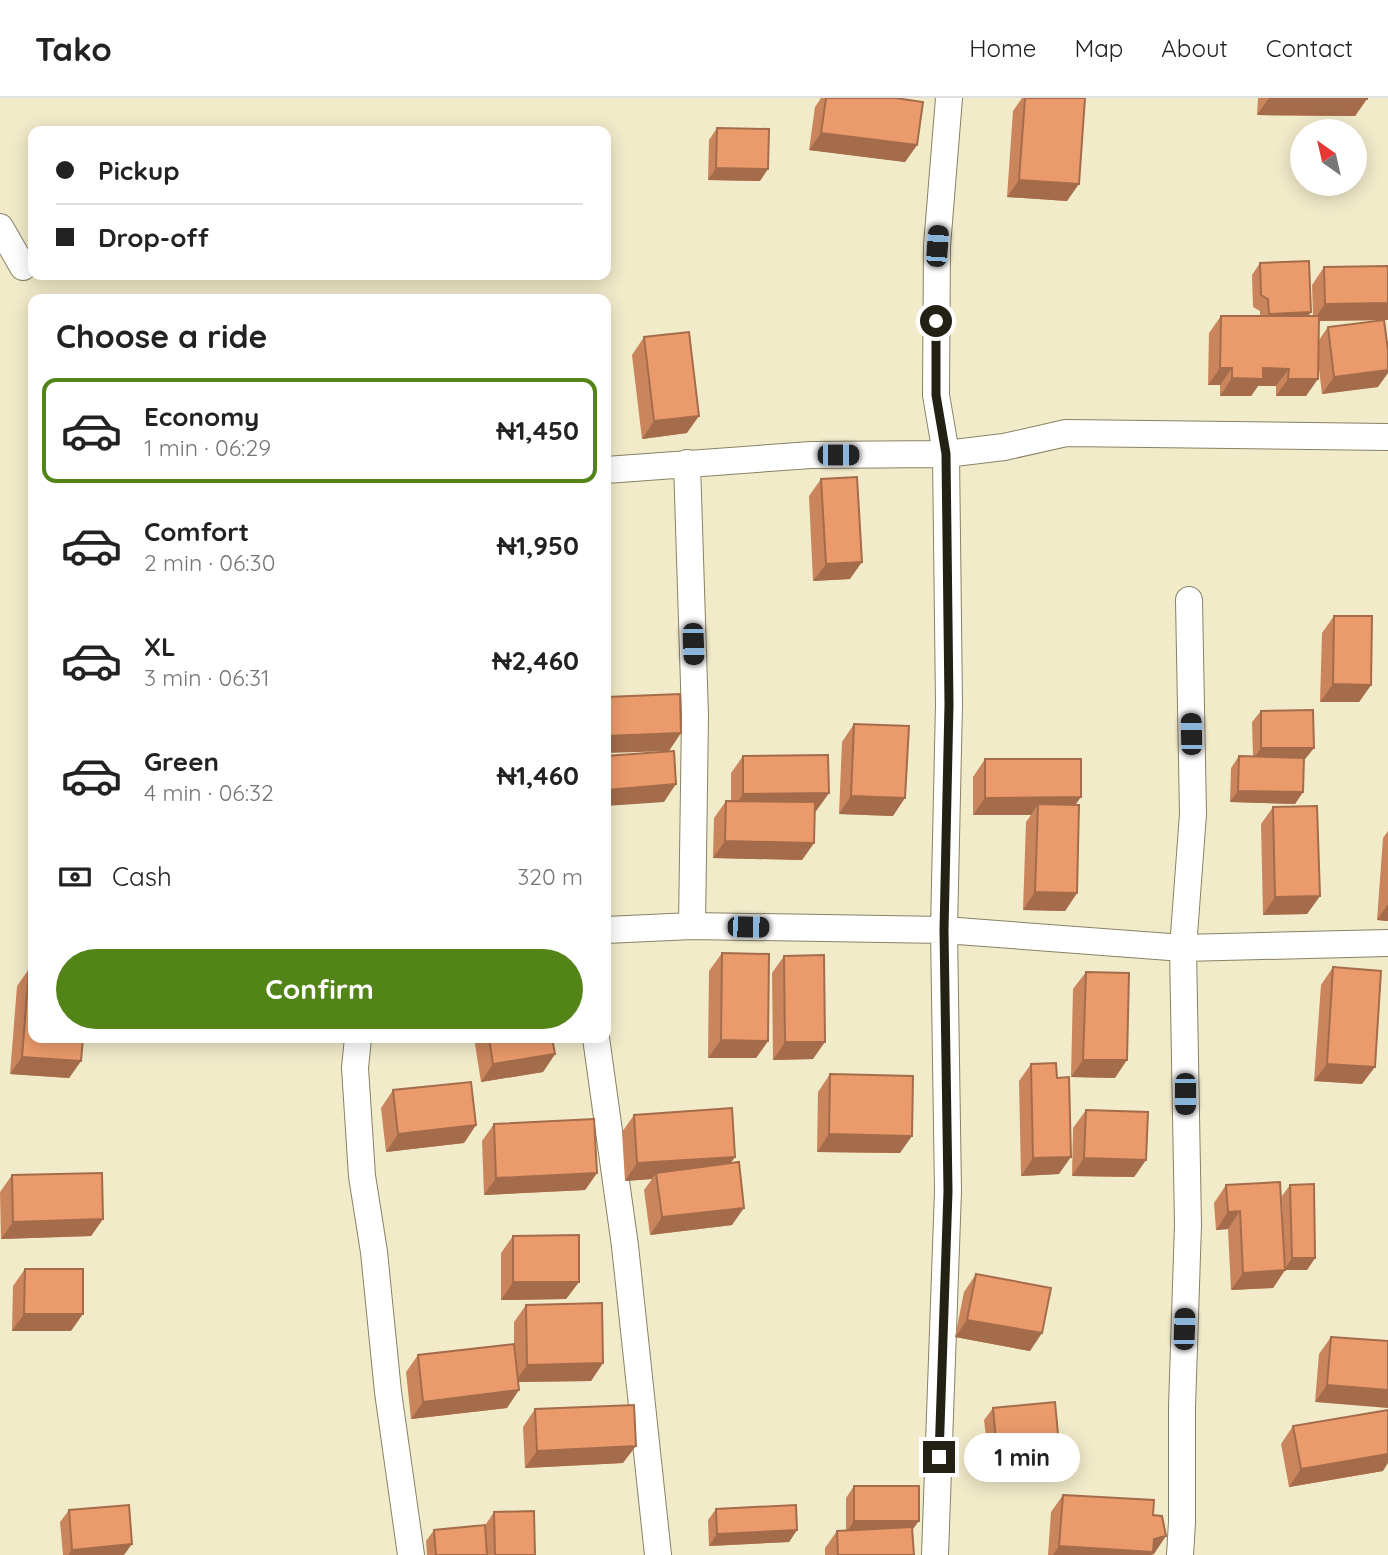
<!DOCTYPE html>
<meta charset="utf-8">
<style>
:root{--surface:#fff;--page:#f2f2f2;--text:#222;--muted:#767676;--line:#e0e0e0;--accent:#528418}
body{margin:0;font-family:Quicksand,sans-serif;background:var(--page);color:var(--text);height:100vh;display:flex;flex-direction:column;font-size:26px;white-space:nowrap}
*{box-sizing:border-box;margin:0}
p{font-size:23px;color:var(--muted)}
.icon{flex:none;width:38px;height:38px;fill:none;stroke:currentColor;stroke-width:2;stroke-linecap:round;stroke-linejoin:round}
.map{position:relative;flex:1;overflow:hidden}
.drawer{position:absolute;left:28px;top:196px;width:583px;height:749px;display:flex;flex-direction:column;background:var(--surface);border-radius:14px;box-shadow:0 4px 18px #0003}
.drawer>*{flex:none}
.hud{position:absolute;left:28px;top:28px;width:583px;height:154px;border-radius:14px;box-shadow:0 4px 18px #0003;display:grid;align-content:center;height:154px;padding:0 28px;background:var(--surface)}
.needle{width:46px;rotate:326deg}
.fabs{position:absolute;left:1290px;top:21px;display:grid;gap:14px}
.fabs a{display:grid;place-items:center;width:77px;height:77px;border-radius:50%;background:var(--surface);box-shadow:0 4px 18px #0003;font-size:35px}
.end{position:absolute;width:32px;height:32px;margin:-16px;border:9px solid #232114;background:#fff;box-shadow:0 0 0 4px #fff}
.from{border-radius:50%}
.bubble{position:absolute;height:49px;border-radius:24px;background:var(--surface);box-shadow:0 4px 18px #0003;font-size:23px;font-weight:800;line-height:49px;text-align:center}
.car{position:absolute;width:21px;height:42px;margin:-21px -10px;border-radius:9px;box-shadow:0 0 5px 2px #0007;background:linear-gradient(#222 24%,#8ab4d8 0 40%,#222 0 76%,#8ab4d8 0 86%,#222 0)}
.hud b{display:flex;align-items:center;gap:24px;height:66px;font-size:26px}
.hud b+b{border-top:2px solid var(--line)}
.hud i{width:18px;height:18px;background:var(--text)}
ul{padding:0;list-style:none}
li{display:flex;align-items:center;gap:21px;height:105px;margin:0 14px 10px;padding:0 14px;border:4px solid transparent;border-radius:14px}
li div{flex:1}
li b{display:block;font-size:26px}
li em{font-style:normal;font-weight:800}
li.on{border-color:var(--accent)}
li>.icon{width:63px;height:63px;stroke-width:1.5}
h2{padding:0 28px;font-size:32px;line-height:84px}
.pay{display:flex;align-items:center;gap:18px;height:77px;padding:0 28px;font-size:26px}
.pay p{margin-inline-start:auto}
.primary-button{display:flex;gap:14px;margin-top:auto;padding:14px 28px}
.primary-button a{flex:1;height:80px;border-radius:42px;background:var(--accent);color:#fff;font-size:28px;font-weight:800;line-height:80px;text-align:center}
header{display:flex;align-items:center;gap:42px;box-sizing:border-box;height:98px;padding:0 35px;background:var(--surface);border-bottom:2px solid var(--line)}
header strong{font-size:33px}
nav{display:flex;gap:38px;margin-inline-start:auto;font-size:24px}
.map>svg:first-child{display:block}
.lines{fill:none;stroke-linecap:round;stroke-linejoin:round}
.minor-casing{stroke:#888264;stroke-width:28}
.minor{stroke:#fff;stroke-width:26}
.wall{fill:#ca855c;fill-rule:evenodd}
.shaded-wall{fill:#a46c4b}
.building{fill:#eb9b6b;stroke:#a46c4b;stroke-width:2}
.route{stroke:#232114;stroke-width:9}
</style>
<header>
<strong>Tako</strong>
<nav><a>Home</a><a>Map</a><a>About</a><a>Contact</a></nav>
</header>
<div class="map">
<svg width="1388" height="1457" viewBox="0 0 1388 1457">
<rect width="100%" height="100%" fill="#f2ebca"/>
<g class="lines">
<defs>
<path id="minor" d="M0 129 23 169
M687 365 695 618 692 828
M606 372 811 357 946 356 1004 349 1066 335 1388 339
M606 832 692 828 944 832 1183 850 1388 845
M358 940 355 970 362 1078 374 1154 388 1294 411 1457
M596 940 625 1148 658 1457
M935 1457 948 1093 944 832 949 606 946 356 936 297 937 148 949 0
M1180 1457 1182 1424V1309L1188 1127 1183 850 1193 716 1189 502"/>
</defs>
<use href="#minor" class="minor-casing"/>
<use href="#minor" class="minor"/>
</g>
<path class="wall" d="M821 0H895L917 47 905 64 809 52 815 9Z
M1022 0H1085L1067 103 1007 99 1013 13Z
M1258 0H1367L1355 18 1257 17Z
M717 30 760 83 708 82 709 42Z
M1260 165 1311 214 1308 218H1313L1312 187 1324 169 1388 222H1384L1378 289 1322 296 1319 271 1306 298H1276V288H1258L1251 298H1220V287H1208L1209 235 1221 218H1260V213L1253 209 1252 177ZM1383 222 1328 229 1319 242V223Z
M644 239 687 335 642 341 632 257Z
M821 381 850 481 813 483 809 398Z
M1334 518 1371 587 1359 604H1320L1322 535Z
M1261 613 1314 650 1305 661H1304L1303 694 1295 706 1230 704 1231 670 1239 658H1253L1252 624Z
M854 626 893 718 839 716 842 644Z
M743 658 829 695 816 713H815L814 745 802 762 713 760 714 720 726 703H731V675Z
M985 661 1075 707 1077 795 1065 813 1023 812 1026 724 1031 717H973V679Z
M1273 709 1320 798 1307 816 1263 817 1261 726Z
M1388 733V823L1377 822 1383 740Z
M722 855 768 943 756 960H708L709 873Z
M784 858 813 961 773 962 772 875Z
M1333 869 1362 986 1314 983 1321 887Z
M29 871 81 963 69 980 10 976 17 888Z
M1086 874 1115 980 1071 979 1073 891Z
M474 940H552L555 956 543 974 481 984Z
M1031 966 1057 980 1059 1076 1021 1078 1019 983Z
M830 976 900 1055 817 1054 818 994Z
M393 992 476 1027 464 1045 386 1054 381 1010Z
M1086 1012 1146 1062 1134 1079 1072 1078 1073 1030Z
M634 1017 735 1059 730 1066 732 1127 650 1137 644 1092 652 1081 625 1083 622 1034Z
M494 1026 597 1075 585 1092 484 1097 482 1043Z
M12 1077 103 1121 91 1138 1 1141 0 1094Z
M1226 1087 1283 1138 1282 1098 1290 1087 1315 1160 1307 1172H1285L1273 1190 1231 1192 1228 1131 1216 1132 1214 1105Z
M513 1138 579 1184 566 1201 501 1202V1155Z
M25 1171 71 1233H12L13 1188Z
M976 1176 1030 1253 955 1239 964 1194Z
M526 1207 603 1265 591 1283 518 1284 507 1310 411 1321 406 1274 418 1257 514 1252V1224Z
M1331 1239 1388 1243 1315 1304 1319 1256Z
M993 1310 1050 1348 988 1354 984 1322Z
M535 1311 623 1365 525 1370 523 1329Z
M1293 1328 1383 1373 1289 1389 1281 1346Z
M854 1388 914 1457H825V1450L837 1433H846V1400Z
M1063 1397 1153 1417 1154 1456 1151 1457H1048L1051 1414Z
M716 1411 797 1432 789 1444 709 1448 708 1422Z
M69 1412 124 1457H63L60 1424Z
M494 1414 535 1457H427L426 1443 434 1432 486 1445V1426Z"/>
<path class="shaded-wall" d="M1269 0H1300L1367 1 1355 18 1257 17Z
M821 35 917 47 905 64 809 52Z
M716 70 768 71 760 83 708 82Z
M1019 82 1079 86 1067 103 1007 99Z
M135 177H145L131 182Z
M1388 205V222L1313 223 1325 206Z
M1311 214 1303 226 1260 227 1269 216Z
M1220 270H1232L1220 287H1208Z
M1263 270 1289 271 1276 288H1258L1251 298H1220L1232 280Z
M1388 272V275L1378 289 1322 296 1334 279Z
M1288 281H1318L1306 298H1276Z
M699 318 687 335 642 341 654 323Z
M862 464 850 481 813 483 826 466Z
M1333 586 1371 587 1359 604H1320Z
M681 635 669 653 606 655V638Z
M1261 650H1314L1305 661 1253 662Z
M676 686 664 704 606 708V692Z
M1238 693 1303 694 1295 706 1230 704Z
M829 695 816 713 731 714 743 696Z
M851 698 905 700 893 718 839 716Z
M1081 699 1068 717 1038 706 1031 717H973L985 700Z
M725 743 814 745 802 762 713 760Z
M1035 794 1077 795 1065 813 1023 812Z
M1320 798 1307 816 1263 817 1275 799Z
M1388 806V823L1377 822Z
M721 942 768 943 756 960H708Z
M785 944H825L813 961 773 962Z
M555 956 543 974 481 984 493 966Z
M22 959 81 963 69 980 10 976Z
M1083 962H1127L1115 980 1071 979Z
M1327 966 1375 969 1362 986 1314 983Z
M476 1027 464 1045 386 1054 398 1036Z
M829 1036 912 1038 900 1055 817 1054Z
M735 1059 722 1076 656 1075 652 1081 625 1083 637 1065Z
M1071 1059 1059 1076 1021 1078 1033 1060Z
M1084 1060 1146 1062 1134 1079 1072 1078Z
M597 1075 585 1092 484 1097 496 1080Z
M744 1110 732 1127 650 1137 662 1119Z
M1240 1113 1228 1131 1216 1132 1228 1114Z
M103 1121 91 1138 1 1141 13 1124Z
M1292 1160H1315L1307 1172H1284Z
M1285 1172 1273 1190 1231 1192 1243 1175Z
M513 1184H579L566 1201 501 1202Z
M24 1216H83L71 1233H12Z
M967 1222 1042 1235 1030 1253 955 1239Z
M603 1265 591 1283 515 1284 527 1267Z
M1327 1287 1388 1292V1310L1315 1304Z
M519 1292 507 1310 411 1321 423 1304Z
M1058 1336 1050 1348 988 1354 996 1342Z
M636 1348 623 1365 525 1370 537 1353Z
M1388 1356V1365L1383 1373 1289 1389 1301 1371Z
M854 1423H919L910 1435H846Z
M797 1432 789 1444 709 1448 717 1436Z
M1166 1438 1154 1456 1151 1457H1053L1059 1448 1154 1441Z
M132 1446 124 1457H68L72 1452Z"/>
<path class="building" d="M826 0H895L923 4 917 47 821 35Z
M1025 0H1085L1079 86 1019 82Z
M1300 0H1367V1Z
M717 30 769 31 768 71 716 70Z
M1309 163 1311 214 1269 216 1268 201 1261 197 1260 165Z
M1388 168V205L1325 206 1324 169Z
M1221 218H1319L1318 281H1288L1289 271 1263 270V281L1232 280V270H1220Z
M1384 222 1388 252V272L1334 279 1328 229Z
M689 234 699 318 654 323 644 239Z
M857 379 862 464 826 466 821 381Z
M1334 518H1372L1371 587 1333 586Z
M680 596 681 635 606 638V599Z
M1313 612 1314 650H1261V613Z
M854 626 909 628 905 700 851 698Z
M674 653 676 686 606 692V658Z
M828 657 829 695 743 696V658Z
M1239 658 1304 660 1303 694 1238 693Z
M985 661H1081V699L985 700Z
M726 703 815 704 814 745 725 743Z
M1038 706 1079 707 1077 795 1035 794Z
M1317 708 1320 798 1275 799 1273 709Z
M722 855 769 856 768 943 721 942Z
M824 857 825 944H785L784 858Z
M1333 869 1381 873 1375 969 1327 966Z
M29 871H33V940H83L81 963 22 959Z
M1086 874 1129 875 1127 962H1083Z
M489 940H552L555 956 493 966Z
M1056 965 1057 980 1069 979 1071 1059 1033 1060 1031 966Z
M830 976 913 978 912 1038 829 1036Z
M471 984 476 1027 398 1036 393 992Z
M732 1010 735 1059 637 1065 634 1017Z
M1086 1012 1148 1014 1146 1062 1084 1060Z
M594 1021 597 1075 496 1080 494 1026Z
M739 1064 744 1110 662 1119 656 1075Z
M102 1075 103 1121 13 1124 12 1077Z
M1280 1084 1285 1172 1243 1175 1240 1113 1228 1114 1226 1087Z
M1314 1086 1315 1160H1292L1290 1087Z
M579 1137V1184H513V1138Z
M25 1171H83V1216H24Z
M976 1176 1051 1190 1042 1235 967 1222Z
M602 1205 603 1265 527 1267 526 1207Z
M1331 1239 1388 1243V1292L1327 1287Z
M514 1246 519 1292 423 1304 418 1257Z
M1055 1304 1058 1336 996 1342 993 1310Z
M634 1307 636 1348 537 1353 535 1311Z
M1388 1312V1356L1301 1371 1293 1328Z
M854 1388H919V1423H854Z
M1063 1397 1154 1402 1153 1417 1162 1418 1166 1438 1154 1441 1153 1454 1059 1448Z
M129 1407 132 1446 72 1452 69 1412Z
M796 1407 797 1432 717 1436 716 1411Z
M534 1413 535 1457H495L494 1414Z
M485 1427 487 1457H436L434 1432Z
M912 1429 914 1457H838L837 1433Z"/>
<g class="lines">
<path class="route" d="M936 223V297L946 356 949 606 944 832 948 1093 939 1359"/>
</g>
</svg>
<div class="fabs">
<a><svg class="needle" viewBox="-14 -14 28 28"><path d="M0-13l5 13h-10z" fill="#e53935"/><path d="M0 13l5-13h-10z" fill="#767676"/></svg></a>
</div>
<i class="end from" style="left:936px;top:223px"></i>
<i class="end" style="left:939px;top:1359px"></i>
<div class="bubble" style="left:964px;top:1335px;width:116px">1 min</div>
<i class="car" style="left:937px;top:148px;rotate:4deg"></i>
<i class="car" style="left:838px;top:357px;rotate:90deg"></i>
<i class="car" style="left:693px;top:546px;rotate:178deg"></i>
<i class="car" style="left:1191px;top:636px;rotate:359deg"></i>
<i class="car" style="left:748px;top:829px;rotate:91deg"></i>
<i class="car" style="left:1185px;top:996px;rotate:180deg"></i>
<i class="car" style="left:1184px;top:1231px;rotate:2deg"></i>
<div class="hud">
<b><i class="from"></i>Pickup</b>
<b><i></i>Drop-off</b>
</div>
<section class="drawer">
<h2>Choose a ride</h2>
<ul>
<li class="on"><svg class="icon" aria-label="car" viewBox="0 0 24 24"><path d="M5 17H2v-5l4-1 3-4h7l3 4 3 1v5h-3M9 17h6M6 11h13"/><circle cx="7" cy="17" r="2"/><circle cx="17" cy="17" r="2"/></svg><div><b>Economy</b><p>1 min · 06:29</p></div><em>₦1,450</em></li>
<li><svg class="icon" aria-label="car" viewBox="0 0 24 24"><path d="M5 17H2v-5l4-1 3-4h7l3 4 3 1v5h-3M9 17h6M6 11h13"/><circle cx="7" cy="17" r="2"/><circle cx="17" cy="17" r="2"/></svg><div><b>Comfort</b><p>2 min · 06:30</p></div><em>₦1,950</em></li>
<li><svg class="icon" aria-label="car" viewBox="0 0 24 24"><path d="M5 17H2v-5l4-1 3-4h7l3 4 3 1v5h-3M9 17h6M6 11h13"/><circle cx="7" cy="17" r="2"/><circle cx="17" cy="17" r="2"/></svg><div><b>XL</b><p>3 min · 06:31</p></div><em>₦2,460</em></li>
<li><svg class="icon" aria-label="car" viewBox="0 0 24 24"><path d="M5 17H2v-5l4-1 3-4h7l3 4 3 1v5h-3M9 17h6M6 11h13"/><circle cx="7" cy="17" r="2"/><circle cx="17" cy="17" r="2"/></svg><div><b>Green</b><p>4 min · 06:32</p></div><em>₦1,460</em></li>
</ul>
<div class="pay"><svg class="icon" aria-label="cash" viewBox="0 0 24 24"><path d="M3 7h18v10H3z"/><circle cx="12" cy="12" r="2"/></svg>Cash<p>320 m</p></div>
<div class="primary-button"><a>Confirm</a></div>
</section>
</div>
